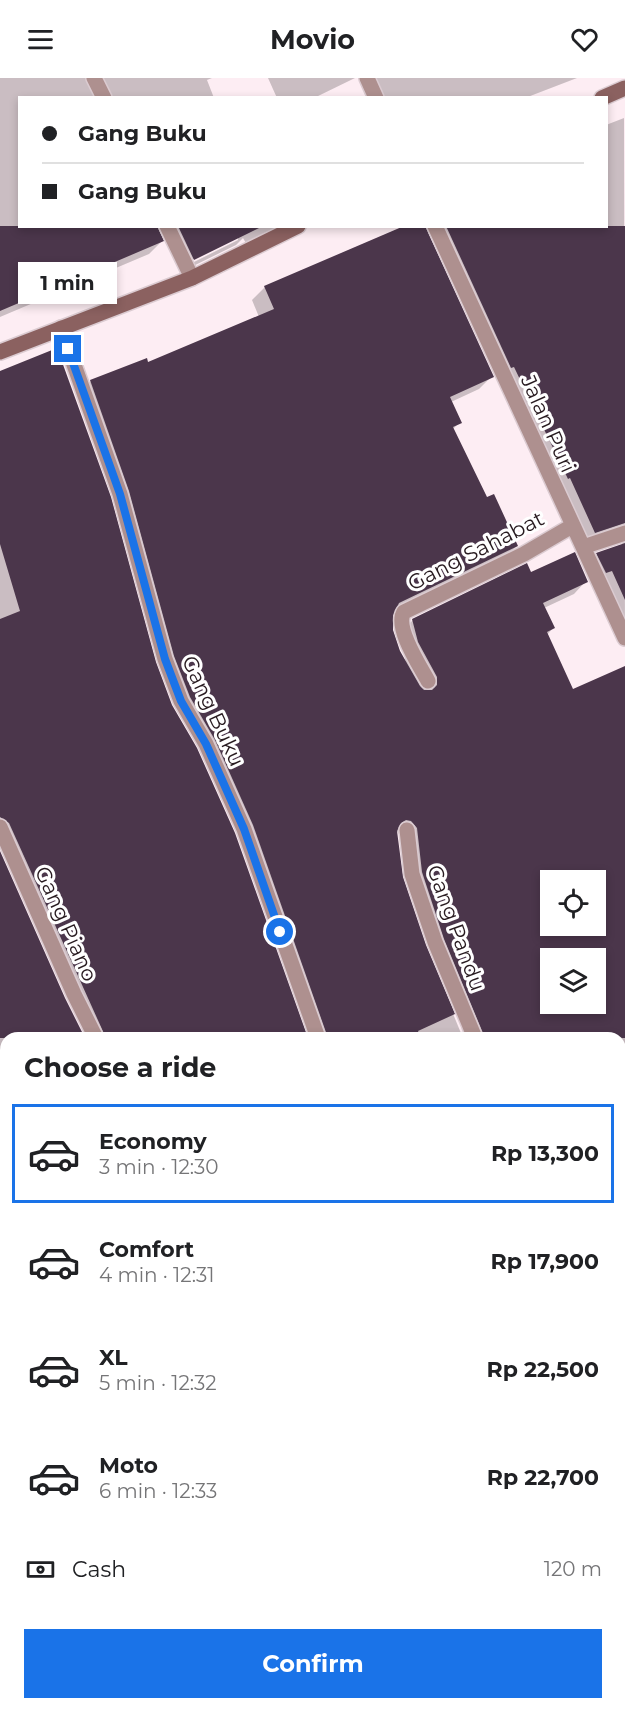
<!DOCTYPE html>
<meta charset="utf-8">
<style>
:root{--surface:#fff;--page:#f2f2f2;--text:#202124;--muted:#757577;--line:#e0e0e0;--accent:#1a73e8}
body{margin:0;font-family:Montserrat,sans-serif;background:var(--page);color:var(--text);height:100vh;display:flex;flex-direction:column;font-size:22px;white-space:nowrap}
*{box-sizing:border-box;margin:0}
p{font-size:20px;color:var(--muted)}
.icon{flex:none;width:33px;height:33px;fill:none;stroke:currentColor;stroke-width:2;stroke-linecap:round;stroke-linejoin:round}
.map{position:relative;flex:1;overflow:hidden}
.panel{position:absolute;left:0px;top:954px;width:626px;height:678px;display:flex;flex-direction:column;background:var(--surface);border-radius:18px 18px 0 0;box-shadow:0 3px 9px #0003}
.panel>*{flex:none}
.guide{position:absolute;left:18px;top:18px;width:590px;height:132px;border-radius:0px;box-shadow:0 3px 9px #0003;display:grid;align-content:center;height:132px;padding:0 24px;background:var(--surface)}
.buttons{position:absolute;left:540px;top:792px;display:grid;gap:12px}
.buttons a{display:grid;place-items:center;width:66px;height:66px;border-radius:0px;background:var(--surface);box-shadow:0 3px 9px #0003;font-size:30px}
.end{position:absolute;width:27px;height:27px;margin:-14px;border:8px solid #1a73e8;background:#fff;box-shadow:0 0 0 3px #fff}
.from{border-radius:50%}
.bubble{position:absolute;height:42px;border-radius:0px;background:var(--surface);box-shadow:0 3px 9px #0003;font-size:20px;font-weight:700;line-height:42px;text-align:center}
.guide b{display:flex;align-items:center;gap:21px;height:57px;font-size:22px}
.guide b+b{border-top:2px solid var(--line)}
.guide i{width:15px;height:15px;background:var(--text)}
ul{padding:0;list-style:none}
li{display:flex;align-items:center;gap:18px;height:99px;margin:0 12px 9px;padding:0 12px;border:3px solid transparent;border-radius:0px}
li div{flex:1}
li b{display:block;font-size:22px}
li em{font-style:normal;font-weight:700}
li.on{border-color:var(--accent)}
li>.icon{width:54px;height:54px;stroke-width:1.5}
h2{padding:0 24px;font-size:27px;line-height:72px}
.pay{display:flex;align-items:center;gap:15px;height:66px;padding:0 24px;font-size:22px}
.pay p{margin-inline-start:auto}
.primary-button{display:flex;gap:12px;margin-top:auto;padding:12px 24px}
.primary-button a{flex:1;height:69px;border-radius:0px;background:var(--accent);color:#fff;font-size:24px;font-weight:700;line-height:69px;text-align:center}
header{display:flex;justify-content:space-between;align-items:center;height:78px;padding:0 24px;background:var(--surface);font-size:27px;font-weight:700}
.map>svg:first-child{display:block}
.shadow{fill:#0003;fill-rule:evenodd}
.building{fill:#4b364b;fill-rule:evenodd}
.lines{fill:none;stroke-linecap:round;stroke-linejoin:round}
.street-casing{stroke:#dbcbd1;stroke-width:18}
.secondary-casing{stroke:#dbcbd1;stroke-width:18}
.street{stroke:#ae908f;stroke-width:15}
.secondary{stroke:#8b6160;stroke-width:15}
.route{stroke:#1a73e8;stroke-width:8}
.labels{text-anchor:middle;stroke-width:6;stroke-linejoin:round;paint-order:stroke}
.street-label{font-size:21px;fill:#271a1f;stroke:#fff}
</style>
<header><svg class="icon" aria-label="menu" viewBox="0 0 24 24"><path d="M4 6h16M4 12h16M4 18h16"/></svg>Movio<svg class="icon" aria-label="heart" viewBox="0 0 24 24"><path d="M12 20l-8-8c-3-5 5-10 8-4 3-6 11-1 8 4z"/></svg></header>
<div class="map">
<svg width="625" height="1632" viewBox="0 0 625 1632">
<rect width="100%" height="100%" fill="#fdedf3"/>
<path class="shadow" d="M0 0H212L207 2 214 20H20V148H295L247 167 243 160 236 167 181 194 163 156 156 149 162 163 149 176 0 239ZM238 159V162L188 187 187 184Z
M268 0H355L314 20H277Z
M364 0H577L525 20H372Z
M624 40 625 569 599 505 585 489 597 476 622 468V464L614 458 582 467 431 157 425 152 492 298 479 311 451 324 460 344 452 352 487 421 517 468 504 480 393 535 391 541 394 562 406 585 400 555 413 542 530 496 586 503 574 516 544 530 553 550 547 557 573 613 625 589V1088L620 1090V960H468L404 763 396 752 401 799 425 868 463 960H311L241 761 203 675 177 632 162 591 117 427 78 316 91 303 147 286 259 239 252 222 265 209 408 148H606V47ZM550 802H596V848H550ZM550 880H596V926H550Z
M0 295 154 584 306 960H6V1626H620V1482L622 1481 620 1476V1140L625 1137V1632H0V1378L3 1377 0 1371V1105L5 1106 0 1099V777L64 921 82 956 85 955 0 766Z"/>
<path class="building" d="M0 148H157L164 163 0 233Z
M178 148H263L194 182Z
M404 148H425L494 299 450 319 462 345 453 349 487 419 494 416 518 468 399 525 393 538V552L400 573 420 608 424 612H432L437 607V599L418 564 412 541 527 485 531 494 575 474 588 504 543 525 555 550 547 554 573 611 625 588V960H485L444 861 422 794 417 750 411 743 406 742 401 745 397 753 403 799 426 867 455 936 418 953 421 960H328L253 747 215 662 190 619 174 578 129 413 90 302 147 280 148 284 274 231 264 208ZM550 802H596V848H550ZM550 880H596V926H550Z
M446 148H625V445L595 455 570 400 568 401 514 289 511 290Z
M57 270 111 419 156 584 172 627 197 670 235 755 308 960H106L9 745 0 739V541L20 533 0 466V293Z
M625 465V522L612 493 606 495 596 475Z
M0 773 65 920 85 960H0Z"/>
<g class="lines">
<defs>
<path id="street" d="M94 0 104 20
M367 0 376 20
M167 148 192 200
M435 148 625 560
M61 250 120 416 165 581 181 623 206 666 244 751 318 960
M583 469 625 455
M428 603C420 588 394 549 404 534L524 476 572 448
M0 749 74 916 96 960
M407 752 412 796 435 864 475 960
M0 1095 6 1093
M620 1120 625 1118
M0 1367 6 1364
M620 1390 625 1409
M620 1471 625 1469
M291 1626 293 1632
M396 1626 399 1632"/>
<path id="secondary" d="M602 20 625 10
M0 274 192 200 298 148"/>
</defs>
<use href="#street" class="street-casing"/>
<use href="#secondary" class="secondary-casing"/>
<use href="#street" class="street"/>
<use href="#secondary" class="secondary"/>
</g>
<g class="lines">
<path class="route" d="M68 271 120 416 165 581 181 623 206 666 244 751 280 854"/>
</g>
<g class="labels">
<g class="street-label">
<text transform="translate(548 346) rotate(66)" y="7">Jalan Puri</text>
<text transform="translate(476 473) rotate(-27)" y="7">Gang Sahabat</text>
<text transform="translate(213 633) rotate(65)" y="7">Gang Buku</text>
<text transform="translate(66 846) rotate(66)" y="7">Gang Piano</text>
<text transform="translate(456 850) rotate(70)" y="7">Gang Pandu</text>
</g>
</g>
</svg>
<div class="buttons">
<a><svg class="icon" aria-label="locate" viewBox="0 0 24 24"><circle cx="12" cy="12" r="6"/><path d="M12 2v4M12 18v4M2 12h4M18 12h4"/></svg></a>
<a><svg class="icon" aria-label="layers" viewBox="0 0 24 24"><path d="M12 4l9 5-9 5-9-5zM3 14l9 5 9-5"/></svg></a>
</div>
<i class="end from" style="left:280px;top:854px"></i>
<i class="end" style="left:68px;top:271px"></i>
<div class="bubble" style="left:18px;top:184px;width:99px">1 min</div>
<div class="guide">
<b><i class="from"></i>Gang Buku</b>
<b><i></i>Gang Buku</b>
</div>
<section class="panel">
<h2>Choose a ride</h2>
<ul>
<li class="on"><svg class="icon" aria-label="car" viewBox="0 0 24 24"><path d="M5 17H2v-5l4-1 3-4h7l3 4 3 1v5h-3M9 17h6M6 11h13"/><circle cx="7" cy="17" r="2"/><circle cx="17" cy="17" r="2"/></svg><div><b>Economy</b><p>3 min · 12:30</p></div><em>Rp 13,300</em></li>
<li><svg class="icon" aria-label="car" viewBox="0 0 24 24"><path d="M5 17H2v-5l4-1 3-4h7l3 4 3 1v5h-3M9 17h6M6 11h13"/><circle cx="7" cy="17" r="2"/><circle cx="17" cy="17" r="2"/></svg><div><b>Comfort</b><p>4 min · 12:31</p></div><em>Rp 17,900</em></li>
<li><svg class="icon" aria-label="car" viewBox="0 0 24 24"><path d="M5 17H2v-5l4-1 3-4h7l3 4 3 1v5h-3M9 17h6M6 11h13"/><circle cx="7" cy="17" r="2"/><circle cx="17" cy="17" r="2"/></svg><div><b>XL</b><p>5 min · 12:32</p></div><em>Rp 22,500</em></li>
<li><svg class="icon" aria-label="car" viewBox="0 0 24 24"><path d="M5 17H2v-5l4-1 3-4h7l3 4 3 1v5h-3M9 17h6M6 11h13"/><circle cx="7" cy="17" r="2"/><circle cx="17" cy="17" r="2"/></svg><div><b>Moto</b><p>6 min · 12:33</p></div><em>Rp 22,700</em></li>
</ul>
<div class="pay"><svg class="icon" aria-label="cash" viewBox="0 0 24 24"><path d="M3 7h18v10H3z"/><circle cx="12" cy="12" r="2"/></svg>Cash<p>120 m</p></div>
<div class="primary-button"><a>Confirm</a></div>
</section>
</div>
